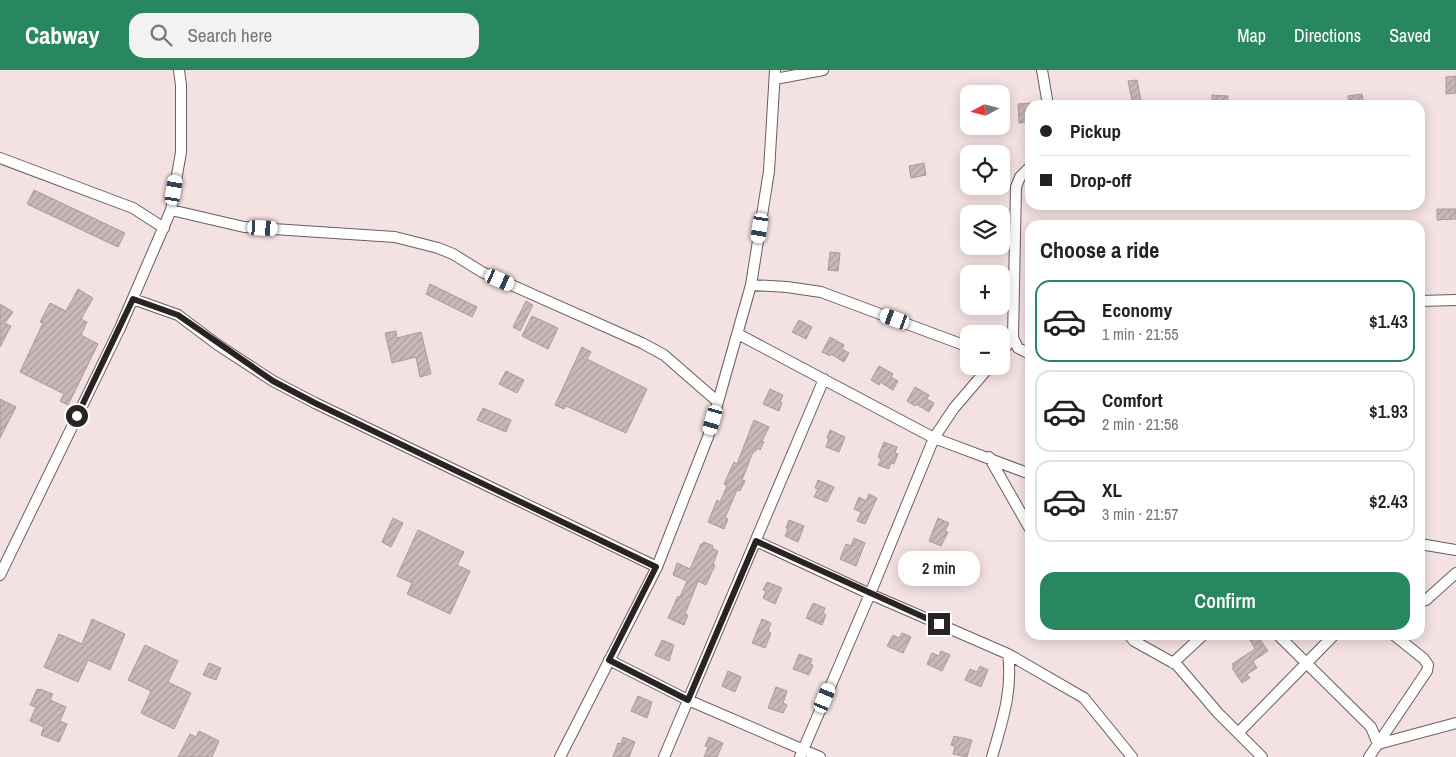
<!DOCTYPE html>
<meta charset="utf-8">
<style>
:root{--surface:#fff;--page:#f2f2f2;--text:#222;--muted:#767676;--line:#e0e0e0;--accent:#28875e}
body{margin:0;font-family:"Archivo Narrow",sans-serif;background:var(--page);color:var(--text);height:100vh;display:flex;flex-direction:column;font-size:19px;white-space:nowrap}
*{box-sizing:border-box;margin:0}
p{font-size:16px;color:var(--muted)}
.icon{flex:none;width:28px;height:28px;fill:none;stroke:currentColor;stroke-width:2;stroke-linecap:round;stroke-linejoin:round}
.map{position:relative;flex:1;overflow:hidden}
.side{position:absolute;left:1025px;top:150px;width:400px;height:420px;display:flex;flex-direction:column;background:var(--surface);border-radius:15px;box-shadow:0 2px 12px #0003}
.side>*{flex:none}
.banner{position:absolute;left:1025px;top:30px;width:400px;height:110px;border-radius:15px;box-shadow:0 2px 12px #0003;display:grid;align-content:center;height:110px;padding:0 15px;background:var(--surface)}
.needle{width:32px;rotate:263deg}
.controls{position:absolute;left:960px;top:15px;display:grid;gap:10px}
.controls a{display:grid;place-items:center;width:50px;height:50px;border-radius:10px;background:var(--surface);box-shadow:0 2px 12px #0003;font-size:25px}
.end{position:absolute;width:22px;height:22px;margin:-11px;border:6px solid #2a2324;background:#fff;box-shadow:0 0 0 2px #fff}
.from{border-radius:50%}
.bubble{position:absolute;height:35px;border-radius:15px;background:var(--surface);box-shadow:0 2px 12px #0003;font-size:16px;font-weight:600;line-height:35px;text-align:center}
.car{position:absolute;width:15px;height:30px;margin:-15px -8px;border-radius:6px;box-shadow:0 0 4px 1px #0007;background:linear-gradient(#fff 24%,#345 0 40%,#fff 0 76%,#345 0 86%,#fff 0)}
.banner b{display:flex;align-items:center;gap:18px;height:48px;font-size:19px}
.banner b+b{border-top:1px solid var(--line)}
.banner i{width:12px;height:12px;background:var(--text)}
ul{padding:0;list-style:none}
li{display:flex;align-items:center;gap:15px;height:82px;margin:0 10px 8px;padding:0 5px;border:2px solid var(--line);border-radius:15px}
li div{flex:1}
li b{display:block;font-size:19px}
li em{font-style:normal;font-weight:600}
li.active{border-color:var(--accent)}
li>.icon{width:45px;height:45px;stroke-width:1.5}
h2{padding:0 15px;font-size:22px;line-height:60px}
.primary-button{display:flex;gap:10px;margin-top:auto;padding:10px 15px}
.primary-button a{flex:1;height:58px;border-radius:15px;background:var(--accent);color:#fff;font-size:20px;font-weight:600;line-height:58px;text-align:center}
header{display:flex;align-items:center;gap:30px;box-sizing:border-box;height:70px;padding:0 25px;background:var(--accent);color:#fff}
header strong{font-size:24px}
nav{display:flex;gap:28px;margin-inline-start:auto;font-size:18px}
.search{width:350px;height:45px;background:var(--page);display:flex;align-items:center;gap:12px;box-sizing:border-box;padding:0 18px;border-radius:15px;color:var(--muted);font-size:19px}
.map>svg:first-child{display:block}
.building{fill:url(#building-hatch);stroke:#ac9a9c}
.lines{fill:none;stroke-linecap:round;stroke-linejoin:round}
.minor-casing{stroke:#6c5d5e;stroke-width:12}
.minor{stroke:#fff;stroke-width:10}
.route{stroke:#2a2324;stroke-width:6}
</style>
<header>
<strong>Cabway</strong>
<div class="search"><svg class="icon" aria-label="search" viewBox="0 0 24 24"><circle cx="10" cy="10" r="6"/><path d="M15 15l6 6"/></svg>Search here</div>
<nav><a>Map</a><a>Directions</a><a>Saved</a></nav>
</header>
<div class="map">
<svg width="1456" height="687" viewBox="0 0 1456 687">
<defs>
<pattern id="building-hatch" width="6" height="6" patternUnits="userSpaceOnUse" patternTransform="scale(1.25)"><rect width="6" height="6" fill="#c9b7b9"/><path d="M-1 1l2-2M0 6l6-6M5 7l2-2" fill="none" stroke="#ad9d9f"/></pattern>
</defs>
<rect width="100%" height="100%" fill="#f4e1e2"/>
<path class="building" d="M1456 6V23L1446 24V7Z
M1137 10 1142 35H1133L1128 11Z
M1362 24 1364 35H1350L1348 26Z
M1212 25 1228 26 1227 35H1212Z
M1030 33V52L1019 53 1018 34Z
M924 93 926 105 911 108 909 96Z
M34 120 125 163 118 177 27 134Z
M1437 139H1456V149L1437 150Z
M830 182 840 183 838 201 828 200Z
M430 214 477 237 472 247 426 224Z
M78 219 93 228 81 249 87 252 81 265 98 274 68 335 60 331 64 324 20 302 43 253 40 252 50 233 66 241Z
M526 231 533 235 520 261 513 257Z
M0 234 13 242 5 253 11 256 0 277Z
M532 246 558 258 548 279 522 266Z
M799 250 812 257 806 269 792 262Z
M396 261 397 268 421 262 431 304 420 307 416 287 392 293 385 263Z
M830 267 844 275 842 279 849 283 844 292 831 284 830 286 822 282Z
M582 277 591 282 587 289 647 319 626 363 566 336 564 339 555 335Z
M879 296 893 304 891 307 898 311 893 320 880 312 879 315 871 310Z
M506 301 524 310 517 323 499 314Z
M915 317 929 325 927 329 934 333 929 342 916 334 915 336 907 331Z
M770 319 783 325 780 332 782 333 779 341 763 334Z
M0 329 16 337 0 368Z
M483 338 511 350 506 362 477 350Z
M754 350 769 357 762 371 764 372 760 380 757 378 755 382H753L742 410 745 411 740 421 737 420 725 448 728 449 724 459 708 452 717 430 720 432 727 416 724 414 734 392 737 394Z
M830 360 845 367 839 382 826 377 829 369 827 368Z
M884 372 897 377 895 383 898 384 894 394 891 393 889 399 878 395 881 389 878 387Z
M818 410 834 417 827 432 814 427 818 419 815 418Z
M869 424 877 428 865 454 857 451 861 442 854 439 859 427 866 431Z
M393 448 403 453 391 477 382 472Z
M938 448 949 453 945 461 948 462 941 476 929 471Z
M789 450 804 456 798 472 785 466 788 459 786 458Z
M418 460 464 482 457 495 470 501 450 544 407 524 412 513 397 506Z
M854 468 865 473 856 496 840 489 846 474 851 476Z
M704 472 713 476 712 478 718 481 713 494 715 495 706 515 698 511 685 544 688 545 684 555 668 548 678 526 680 527 687 511 673 505 677 493 690 499 701 474H702Z
M916 489 932 496 925 512 913 506 915 501 912 499Z
M961 495 970 498 964 515 955 512Z
M767 512 782 518 775 534 763 528 766 521 763 520Z
M813 533 825 538 823 543 826 545 822 555 806 548Z
M92 549 125 564 110 600 88 590 78 612 44 597 59 564 82 574Z
M762 549 771 553 768 561 771 563 765 578 752 573Z
M902 563 911 567 903 583 887 576 893 565 899 568Z
M1257 565 1268 581 1253 591 1257 598 1247 604 1250 608 1242 613 1232 598 1234 597 1232 594 1255 579 1250 570Z
M662 570 674 575 669 591 655 585Z
M145 575 178 591 168 612 191 623 174 659 141 643 151 621 128 610Z
M941 581 950 585 942 601 927 594 932 583 939 586Z
M799 584 812 589 810 594 813 595 809 605 793 599Z
M209 593 221 598 216 610 203 605Z
M980 596 988 600 981 617 965 610 970 599 977 602Z
M728 601 741 607 735 622 722 616Z
M776 617 787 621 783 633 787 635 783 643 768 638Z
M37 619 40 620V619L53 624 50 630 66 637 60 651 67 654 59 672 41 665 44 657 30 651 36 637 30 635Z
M638 626 652 632 647 648 631 641Z
M199 661 219 671 212 687H178L190 664 196 667Z
M954 666 972 670 967 687 953 684 955 676 951 675Z
M623 667 635 672 629 687H613L618 673 621 674Z
M709 667 723 673 717 687H704L708 677 705 676Z"/>
<g class="lines">
<defs>
<path id="minor" d="M1042 0 1048 35
M775 9 823 0
M0 88 133 138 164 158
M171 140 244 157 395 167 438 178 453 184 482 202 642 273 664 285 718 332
M751 215 787 217 821 222 969 277
M133 229 178 245 218 275 273 311 315 333 657 497
M1420 231 1456 230
M738 264 934 368 870 524 800 687
M1013 268 1018 278 1030 284
M1001 283 1013 268 1016 117 1020 107 1030 97
M990 296 954 338 934 368 1030 404
M989 387 1030 459
M756 471 870 524 1008 584 1084 628 1132 687
M1420 474 1456 480
M0 505 120 258 171 140 181 82V15L179 0
M1420 531 1426 530 1456 503
M1129 565 1134 571 1177 595 1218 643 1262 687
M1278 565 1371 657 1378 674 1456 653
M609 590 688 630 820 687
M1173 593 1203 565
M1238 663 1334 565
M560 687 657 497 708 367 751 215 769 101 775 0
M664 687 824 309
M992 687C1002 652 1013 621 1008 584
M1369 687 1427 601 1428 595 1424 589 1394 565"/>
</defs>
<use href="#minor" class="minor-casing"/>
<use href="#minor" class="minor"/>
</g>
<g class="lines">
<path class="route" d="M77 346 133 229 178 245 273 311 315 333 656 497 609 590 688 630 756 471 939 554"/>
</g>
</svg>
<div class="controls">
<a><svg class="needle" viewBox="-14 -14 28 28"><path d="M0-13l5 13h-10z" fill="#e53935"/><path d="M0 13l5-13h-10z" fill="#767676"/></svg></a>
<a><svg class="icon" aria-label="locate" viewBox="0 0 24 24"><circle cx="12" cy="12" r="6"/><path d="M12 2v4M12 18v4M2 12h4M18 12h4"/></svg></a>
<a><svg class="icon" aria-label="layers" viewBox="0 0 24 24"><path d="M12 4l9 5-9 5-9-5zM3 14l9 5 9-5"/></svg></a>
<a>+</a>
<a>−</a>
</div>
<i class="end from" style="left:77px;top:346px"></i>
<i class="end" style="left:939px;top:554px"></i>
<div class="bubble" style="left:898px;top:481px;width:82px">2 min</div>
<i class="car" style="left:174px;top:120px;rotate:9deg"></i>
<i class="car" style="left:263px;top:158px;rotate:93deg"></i>
<i class="car" style="left:760px;top:158px;rotate:189deg"></i>
<i class="car" style="left:500px;top:210px;rotate:114deg"></i>
<i class="car" style="left:895px;top:249px;rotate:290deg"></i>
<i class="car" style="left:713px;top:350px;rotate:196deg"></i>
<i class="car" style="left:825px;top:628px;rotate:23deg"></i>
<div class="banner">
<b><i class="from"></i>Pickup</b>
<b><i></i>Drop-off</b>
</div>
<section class="side">
<h2>Choose a ride</h2>
<ul>
<li class="active"><svg class="icon" aria-label="car" viewBox="0 0 24 24"><path d="M5 17H2v-5l4-1 3-4h7l3 4 3 1v5h-3M9 17h6M6 11h13"/><circle cx="7" cy="17" r="2"/><circle cx="17" cy="17" r="2"/></svg><div><b>Economy</b><p>1 min · 21:55</p></div><em>$1.43</em></li>
<li><svg class="icon" aria-label="car" viewBox="0 0 24 24"><path d="M5 17H2v-5l4-1 3-4h7l3 4 3 1v5h-3M9 17h6M6 11h13"/><circle cx="7" cy="17" r="2"/><circle cx="17" cy="17" r="2"/></svg><div><b>Comfort</b><p>2 min · 21:56</p></div><em>$1.93</em></li>
<li><svg class="icon" aria-label="car" viewBox="0 0 24 24"><path d="M5 17H2v-5l4-1 3-4h7l3 4 3 1v5h-3M9 17h6M6 11h13"/><circle cx="7" cy="17" r="2"/><circle cx="17" cy="17" r="2"/></svg><div><b>XL</b><p>3 min · 21:57</p></div><em>$2.43</em></li>
</ul>
<div class="primary-button"><a>Confirm</a></div>
</section>
</div>
